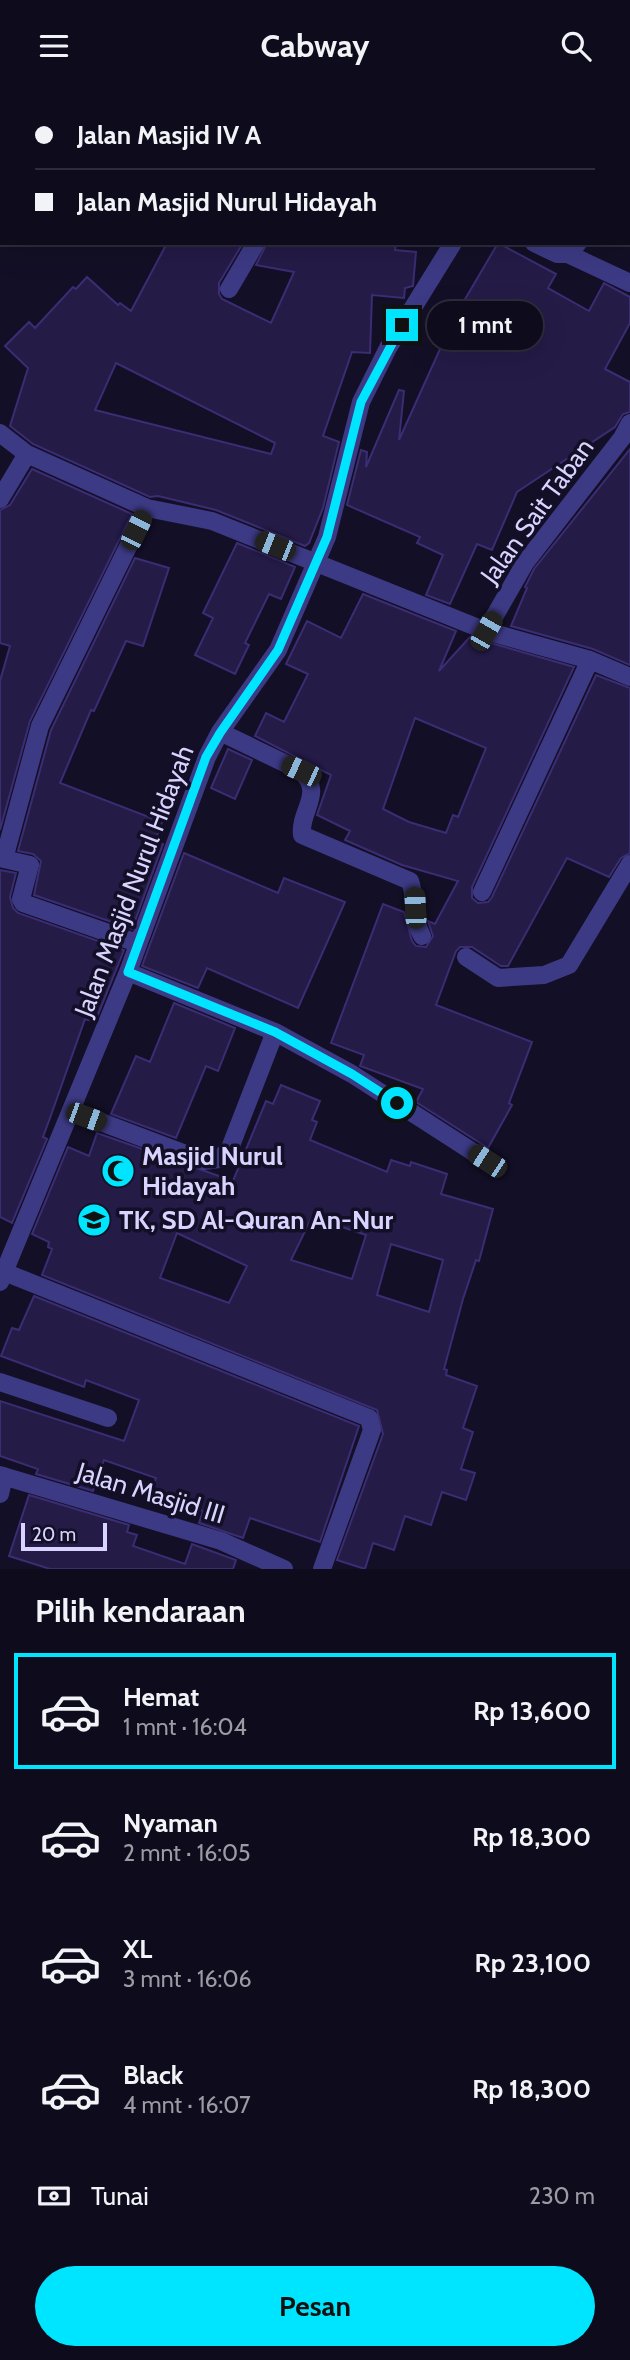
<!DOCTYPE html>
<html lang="id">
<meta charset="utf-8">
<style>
:root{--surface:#0e0b1c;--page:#171425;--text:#f1f3f6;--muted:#9b9ba3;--line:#2e2b3b;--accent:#00e5ff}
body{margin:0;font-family:Cabin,sans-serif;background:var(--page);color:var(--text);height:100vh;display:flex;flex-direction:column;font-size:26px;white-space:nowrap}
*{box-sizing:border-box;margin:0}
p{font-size:23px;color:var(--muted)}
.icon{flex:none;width:38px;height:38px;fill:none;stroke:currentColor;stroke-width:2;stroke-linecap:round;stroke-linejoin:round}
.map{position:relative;height:1478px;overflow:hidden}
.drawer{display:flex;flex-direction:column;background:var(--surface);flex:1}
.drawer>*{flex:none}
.guide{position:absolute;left:0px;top:0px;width:630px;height:154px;box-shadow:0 7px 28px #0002,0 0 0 2px var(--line);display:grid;align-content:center;height:154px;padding:0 35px;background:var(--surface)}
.scale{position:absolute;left:21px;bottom:18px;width:86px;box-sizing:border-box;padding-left:7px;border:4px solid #d9d4ff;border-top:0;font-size:19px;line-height:24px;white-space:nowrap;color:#d9d4ff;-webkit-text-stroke:5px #130f26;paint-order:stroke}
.end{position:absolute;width:32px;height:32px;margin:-16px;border:9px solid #00e5ff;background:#111;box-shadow:0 0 0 4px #111}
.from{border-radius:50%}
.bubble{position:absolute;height:49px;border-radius:24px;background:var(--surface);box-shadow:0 7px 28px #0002,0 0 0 2px var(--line);font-size:23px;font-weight:700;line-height:49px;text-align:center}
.car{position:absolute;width:21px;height:42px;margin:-21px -10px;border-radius:9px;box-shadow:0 0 5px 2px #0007;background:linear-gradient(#222 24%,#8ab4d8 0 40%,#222 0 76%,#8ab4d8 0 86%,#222 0)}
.guide b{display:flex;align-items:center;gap:24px;height:66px;font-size:26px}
.guide b+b{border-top:2px solid var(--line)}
.guide i{width:18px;height:18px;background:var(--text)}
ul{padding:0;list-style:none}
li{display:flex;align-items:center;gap:21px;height:116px;margin:0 14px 10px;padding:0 21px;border:4px solid transparent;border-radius:0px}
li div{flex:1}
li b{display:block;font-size:26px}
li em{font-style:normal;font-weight:700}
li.selected{border-color:var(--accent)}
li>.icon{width:63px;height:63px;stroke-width:1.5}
h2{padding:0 35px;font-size:32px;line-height:84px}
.pay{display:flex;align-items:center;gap:18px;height:77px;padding:0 35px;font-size:26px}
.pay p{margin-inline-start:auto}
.cta{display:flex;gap:14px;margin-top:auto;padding:14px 35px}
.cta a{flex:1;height:80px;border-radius:42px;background:var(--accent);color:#111;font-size:28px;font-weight:700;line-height:80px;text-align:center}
header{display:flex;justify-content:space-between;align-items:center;height:91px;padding:0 35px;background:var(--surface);font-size:32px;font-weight:700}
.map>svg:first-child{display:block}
.building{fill:#241b47;stroke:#3b2d73;stroke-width:2;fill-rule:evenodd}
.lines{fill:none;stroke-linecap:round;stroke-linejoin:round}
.minor{stroke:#3d3a85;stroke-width:18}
.tertiary{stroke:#3d3a85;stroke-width:18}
.route{stroke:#00e5ff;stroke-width:9}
.labels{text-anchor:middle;stroke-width:7;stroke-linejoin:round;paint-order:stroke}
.street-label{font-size:26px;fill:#d9d4ff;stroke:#130f26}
.poi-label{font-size:26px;font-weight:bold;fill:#d9d4ff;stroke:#130f26;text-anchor:start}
</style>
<header><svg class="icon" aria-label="menu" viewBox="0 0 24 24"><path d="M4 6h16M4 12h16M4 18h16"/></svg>Cabway<svg class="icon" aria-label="search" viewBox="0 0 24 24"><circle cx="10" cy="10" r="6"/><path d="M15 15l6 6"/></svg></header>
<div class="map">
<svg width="630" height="1478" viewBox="0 0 630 1478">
<rect width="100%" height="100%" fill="#130f26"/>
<path class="building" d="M167 152H243L219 192V203L222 208 271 232 294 181 256 174 267 152H396L395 159 416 161 413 195 405 197 404 207 372 204 370 262 352 261 323 345 339 351 323 417 309 452 305 455 216 419 158 405 150 406 33 353 10 335 28 277 5 255 29 231 35 237 73 196 76 198 87 186 118 214 120 212 131 220ZM116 272 275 352 271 363 95 319Z
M498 152 556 183 548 197 589 220 604 192 630 206V232L605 278 630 291V321L623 323 615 336 517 401 492 459 477 453 450 513 426 504 443 464 417 452 420 446 347 414 361 359 367 361 366 376 399 299 404 300 399 349 454 227Z
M630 358V574L593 558 511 535 527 497 525 496 534 478Z
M32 378 132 423 30 630 0 739V590L10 555 0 552V419L10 414Z
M237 452 295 476 281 508 269 503 245 552 249 554 235 583 195 564 213 527 203 522Z
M135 467 169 477 143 555 126 550 94 620 91 619 60 692 162 731 155 750 163 753 132 838 34 804 41 770 33 763 18 760 51 639Z
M363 503 456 540 439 580 470 546 574 576 472 796V807L478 812 488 811 492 806 596 584 630 597V762L621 767 609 786 567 767 508 875H501L472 856H460L456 860 436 914 532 951 509 1012 512 1014 488 1057 416 1011 423 998 360 975 364 964 331 952 383 813 404 821 412 850 416 855 426 856 433 845 428 830 435 833 458 790 402 774 345 749 350 740 317 724 331 684 255 645 266 622 284 631 308 583 286 573 307 530 341 547ZM415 627 486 657 458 726 453 724 446 742 409 731 383 718Z
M228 658 252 669 235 708 211 697Z
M184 762 278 802 284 787 345 811 298 917 207 877 198 897 142 875Z
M0 779 16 782 10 806 13 817 18 822 124 859 95 931 85 928 50 1027 43 1046 47 1048 12 1132 0 1126Z
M174 912 235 937 218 980 206 975 176 1047 111 1023 136 965 150 971Z
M281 994 320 1010 312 1029 317 1031 310 1049 387 1081 391 1069 410 1075 411 1071 447 1083 441 1103 493 1118 479 1170 476 1169 463 1208 444 1278 447 1279 446 1284 477 1295 463 1337 473 1341 461 1378 475 1382 466 1409 442 1401 431 1434 405 1425 394 1459 373 1452 365 1478 337 1469 383 1343 377 1319 42 1184 52 1158 48 1156 49 1151 32 1143 68 1056 89 1065 97 1042 233 1090 266 1010 273 1013ZM312 1126 366 1144 352 1188 291 1169ZM177 1142 247 1175 229 1212 160 1187ZM391 1153 443 1169 429 1221 377 1204Z
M34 1205 359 1335 320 1451 250 1427 243 1447 199 1432 203 1420 151 1402 156 1387 104 1369 93 1400 36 1383 38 1378 0 1365V1310L124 1350 139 1309 86 1289 84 1296 1 1265 12 1237 19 1239Z
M29 1404 129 1434 127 1441 137 1444 133 1455 185 1473 192 1453 236 1469 233 1478H50L9 1465Z"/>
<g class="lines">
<path class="minor" d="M70 2 72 0
M322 2 323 0
M0 81 2 79
M568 163 630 192
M229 198 256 152
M0 342 27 363 147 417 212 430 486 540 590 569 630 586
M0 408 27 363
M486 540 525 472 622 347 630 332
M220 641 301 680C325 702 299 720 302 744L410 790C417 809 412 827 422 845
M0 767 30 774 21 808 23 812 137 852
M4 768 40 635 147 417
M482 801 590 569
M466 866 498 887 544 884 569 874 630 773
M128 881 275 941 352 983 487 1070
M72 1020 204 1070 219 1068 230 1057 275 941
M4 1181 369 1327 372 1339 322 1478
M0 1191 128 881 207 666 220 641 278 559 327 446 361 311 388 257 453 152
M0 1291 108 1327
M0 1384 221 1450 284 1478
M0 1403 4 1385"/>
<path class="tertiary" d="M304 0 307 2
M628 100 630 99
M534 152 557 163H568L578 152"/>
</g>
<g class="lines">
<path class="route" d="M397 1012 352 983 275 941 128 881 206 666 220 642 278 559 327 446 361 311 402 234"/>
</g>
<defs>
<symbol id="mosque-disc" viewBox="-11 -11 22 22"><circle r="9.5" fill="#00e5ff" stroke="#130f26"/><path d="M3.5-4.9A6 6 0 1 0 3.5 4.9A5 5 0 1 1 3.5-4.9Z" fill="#111"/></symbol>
<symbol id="school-disc" viewBox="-11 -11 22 22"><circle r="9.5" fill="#00e5ff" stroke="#130f26"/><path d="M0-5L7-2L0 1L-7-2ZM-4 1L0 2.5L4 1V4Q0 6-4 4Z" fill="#111"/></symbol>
</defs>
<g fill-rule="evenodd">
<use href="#mosque-disc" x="99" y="1061" width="38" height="38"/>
<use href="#school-disc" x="75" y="1110" width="38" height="38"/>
</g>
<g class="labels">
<g class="street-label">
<text transform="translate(537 420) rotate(-54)" y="9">Jalan Sait Taban</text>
<text transform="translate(134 790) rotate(-69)" y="9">Jalan Masjid Nurul Hidayah</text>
<text transform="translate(151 1402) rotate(17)" y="9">Jalan Masjid III</text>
</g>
<g class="poi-label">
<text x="142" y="1074">Masjid Nurul<tspan x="142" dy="30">Hidayah</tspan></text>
<text x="119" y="1138">TK, SD Al-Quran An-Nur</text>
</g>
</g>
</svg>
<div class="scale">20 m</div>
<i class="end from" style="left:397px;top:1012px"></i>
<i class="end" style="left:402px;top:234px"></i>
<div class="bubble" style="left:427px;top:210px;width:116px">1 mnt</div>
<i class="car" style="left:136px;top:439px;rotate:26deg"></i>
<i class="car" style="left:275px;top:455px;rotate:292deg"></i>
<i class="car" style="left:486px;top:540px;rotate:30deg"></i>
<i class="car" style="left:301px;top:680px;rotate:295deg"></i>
<i class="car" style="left:415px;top:817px;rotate:357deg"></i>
<i class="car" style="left:86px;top:1026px;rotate:110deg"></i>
<i class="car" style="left:487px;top:1070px;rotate:303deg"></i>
<div class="guide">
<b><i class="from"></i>Jalan Masjid IV A</b>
<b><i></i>Jalan Masjid Nurul Hidayah</b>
</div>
</div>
<section class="drawer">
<h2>Pilih kendaraan</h2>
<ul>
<li class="selected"><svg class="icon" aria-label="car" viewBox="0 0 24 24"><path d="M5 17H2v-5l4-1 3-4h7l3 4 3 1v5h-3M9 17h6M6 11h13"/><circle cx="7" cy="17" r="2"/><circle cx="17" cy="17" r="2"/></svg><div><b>Hemat</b><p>1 mnt · 16:04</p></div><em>Rp 13,600</em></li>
<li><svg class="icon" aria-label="car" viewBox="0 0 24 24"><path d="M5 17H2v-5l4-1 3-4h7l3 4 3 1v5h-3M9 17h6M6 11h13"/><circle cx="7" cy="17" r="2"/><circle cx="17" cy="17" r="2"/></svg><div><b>Nyaman</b><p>2 mnt · 16:05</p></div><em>Rp 18,300</em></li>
<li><svg class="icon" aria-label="car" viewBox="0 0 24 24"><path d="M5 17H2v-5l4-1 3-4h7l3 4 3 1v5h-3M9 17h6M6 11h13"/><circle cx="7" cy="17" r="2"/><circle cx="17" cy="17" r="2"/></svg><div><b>XL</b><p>3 mnt · 16:06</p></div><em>Rp 23,100</em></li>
<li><svg class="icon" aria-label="car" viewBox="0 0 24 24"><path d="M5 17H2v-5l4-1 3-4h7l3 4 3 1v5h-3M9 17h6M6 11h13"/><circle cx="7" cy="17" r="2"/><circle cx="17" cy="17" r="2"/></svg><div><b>Black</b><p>4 mnt · 16:07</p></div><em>Rp 18,300</em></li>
</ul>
<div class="pay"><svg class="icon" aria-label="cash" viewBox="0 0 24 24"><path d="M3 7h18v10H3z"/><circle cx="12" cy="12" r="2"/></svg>Tunai<p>230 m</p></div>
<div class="cta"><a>Pesan</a></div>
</section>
